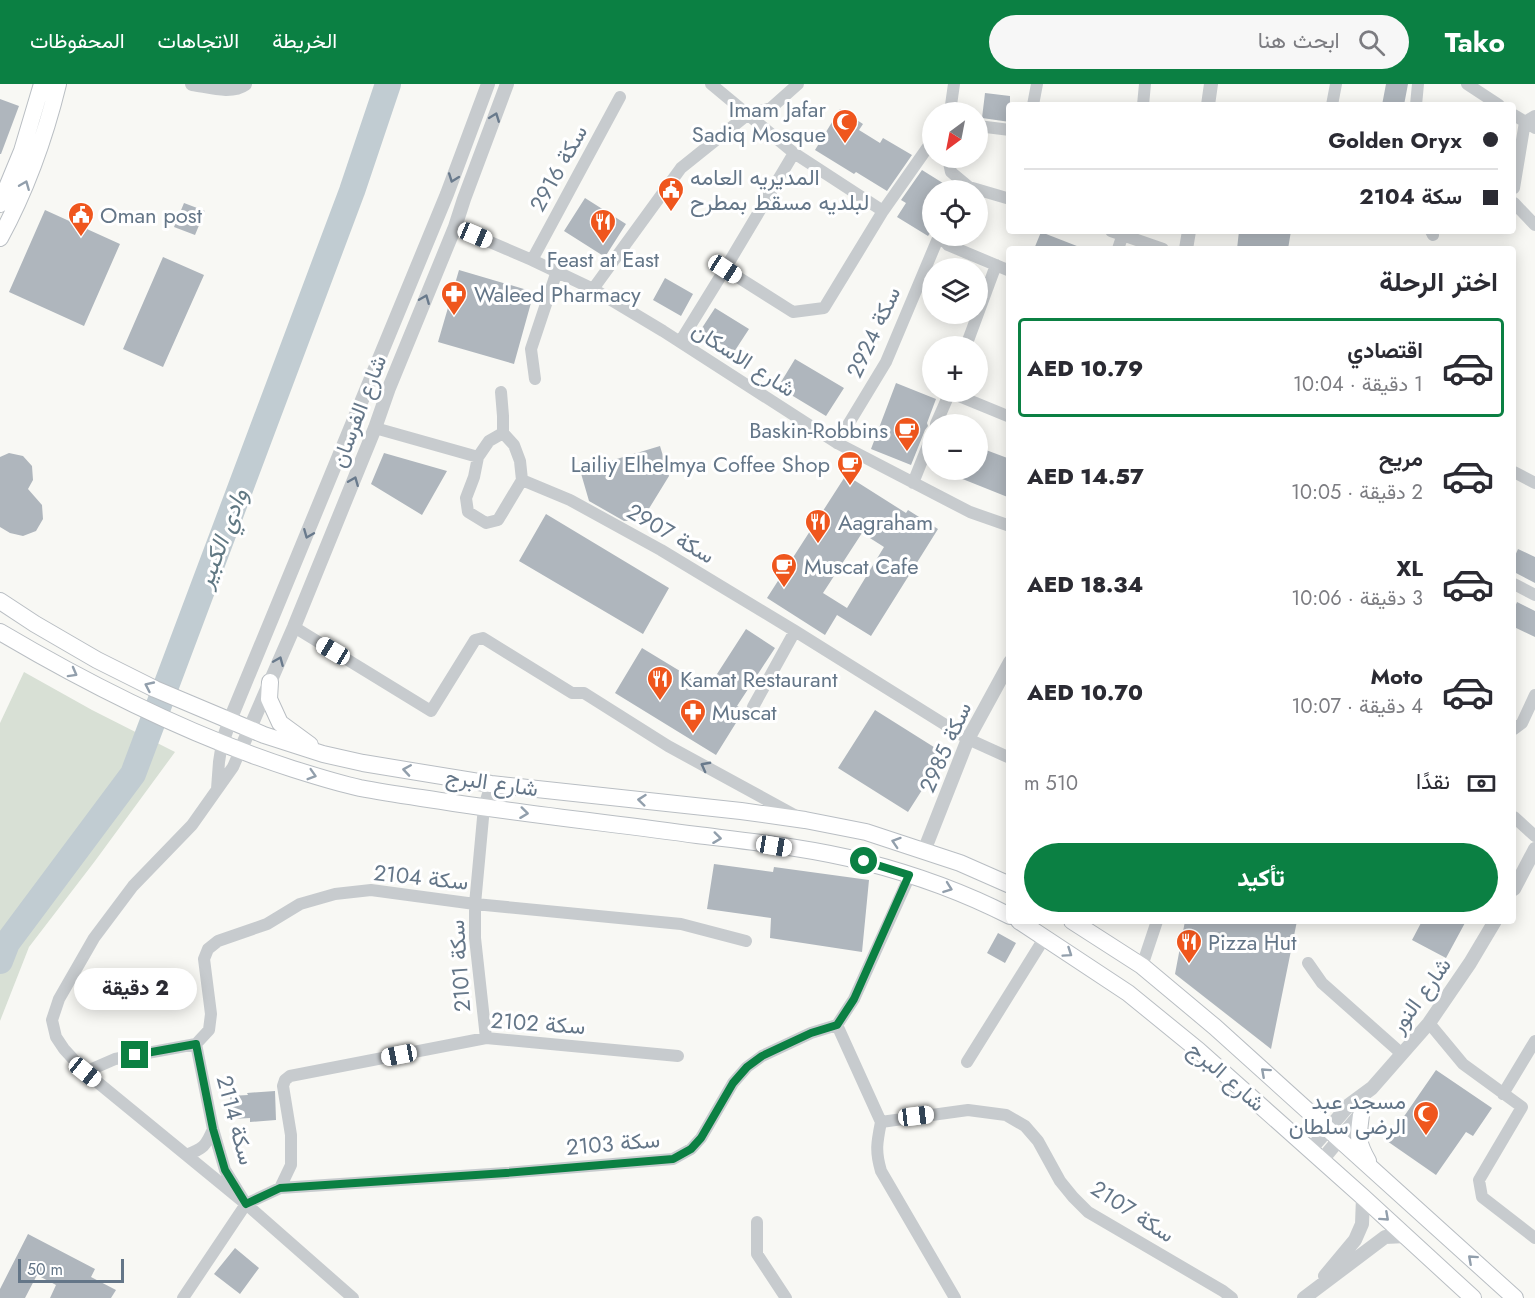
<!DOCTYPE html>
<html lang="ar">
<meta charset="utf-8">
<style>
:root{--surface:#fff;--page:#f7f7f7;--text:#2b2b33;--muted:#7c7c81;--line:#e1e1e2;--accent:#0b8043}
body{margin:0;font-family:Jost,Vazirmatn,sans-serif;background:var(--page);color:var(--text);direction:rtl;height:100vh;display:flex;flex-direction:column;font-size:22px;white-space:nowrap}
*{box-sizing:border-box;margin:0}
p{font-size:20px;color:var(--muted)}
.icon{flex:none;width:33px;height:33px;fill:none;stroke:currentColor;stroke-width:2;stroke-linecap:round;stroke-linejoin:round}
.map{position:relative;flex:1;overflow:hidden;direction:ltr}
.side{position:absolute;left:1006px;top:162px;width:510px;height:678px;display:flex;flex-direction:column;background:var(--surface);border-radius:6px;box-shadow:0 3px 15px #0003;direction:rtl}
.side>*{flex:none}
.top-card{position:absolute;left:1006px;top:18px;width:510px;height:132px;border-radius:6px;box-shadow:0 3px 15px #0003;direction:rtl;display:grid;align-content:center;height:132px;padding:0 18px;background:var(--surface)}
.needle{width:39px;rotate:212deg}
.fabs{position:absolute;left:922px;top:18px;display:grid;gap:12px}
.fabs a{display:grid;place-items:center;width:66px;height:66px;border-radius:50%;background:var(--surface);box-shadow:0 3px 15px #0003;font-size:30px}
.scale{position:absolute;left:18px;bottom:15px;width:106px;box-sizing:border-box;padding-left:6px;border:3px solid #647688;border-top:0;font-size:16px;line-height:21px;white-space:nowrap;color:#647688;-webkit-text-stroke:4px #fff;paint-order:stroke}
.end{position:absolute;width:27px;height:27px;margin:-14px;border:8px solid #0b8043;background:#fff;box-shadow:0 0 0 3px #fff}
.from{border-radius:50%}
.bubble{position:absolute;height:42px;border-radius:21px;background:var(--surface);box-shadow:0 3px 15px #0003;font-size:20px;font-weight:800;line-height:42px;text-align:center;direction:rtl}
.car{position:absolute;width:18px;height:36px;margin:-18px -9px;border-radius:8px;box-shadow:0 0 4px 2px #0007;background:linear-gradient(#fff 24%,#345 0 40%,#fff 0 76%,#345 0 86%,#fff 0)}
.top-card b{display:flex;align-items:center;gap:21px;height:57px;font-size:22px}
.top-card b+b{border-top:2px solid var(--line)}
.top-card i{width:15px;height:15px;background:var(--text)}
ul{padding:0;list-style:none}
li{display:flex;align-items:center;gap:18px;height:99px;margin:0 12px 9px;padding:0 6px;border:3px solid transparent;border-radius:6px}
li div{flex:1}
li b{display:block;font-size:22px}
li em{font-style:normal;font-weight:800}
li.current{border-color:var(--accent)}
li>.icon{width:54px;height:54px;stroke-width:1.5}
h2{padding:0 18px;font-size:27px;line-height:72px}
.pay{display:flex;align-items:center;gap:15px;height:66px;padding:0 18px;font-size:22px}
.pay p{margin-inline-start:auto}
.action{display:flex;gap:12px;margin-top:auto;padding:12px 18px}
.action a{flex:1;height:69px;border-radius:36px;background:var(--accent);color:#fff;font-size:24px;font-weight:800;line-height:69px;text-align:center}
header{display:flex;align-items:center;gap:36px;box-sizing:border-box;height:84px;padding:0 30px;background:var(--accent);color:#fff}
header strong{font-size:28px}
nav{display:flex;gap:33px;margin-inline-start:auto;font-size:21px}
.search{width:420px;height:54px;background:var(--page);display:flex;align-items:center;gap:15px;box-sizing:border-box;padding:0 21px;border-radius:33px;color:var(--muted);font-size:22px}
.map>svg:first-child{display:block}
.green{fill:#d8e0d5}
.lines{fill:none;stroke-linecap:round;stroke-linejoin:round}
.river{stroke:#c1ccd2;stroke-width:26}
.building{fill:#afb6bd;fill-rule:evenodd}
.secondary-casing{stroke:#b9bec3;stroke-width:18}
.minor{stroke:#c7cbce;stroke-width:12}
.tertiary{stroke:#c7cbce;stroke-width:14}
.secondary{stroke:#fff;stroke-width:16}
.oneway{stroke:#697a8c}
.oneway2{stroke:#929fac}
.route{stroke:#0b8043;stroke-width:8}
.labels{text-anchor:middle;stroke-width:6;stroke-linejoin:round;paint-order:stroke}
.poi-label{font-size:22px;fill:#647688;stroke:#fff;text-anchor:start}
.street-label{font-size:22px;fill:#647688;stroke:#fff}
.water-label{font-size:24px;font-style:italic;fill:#607883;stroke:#fff}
</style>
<header>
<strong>Tako</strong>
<div class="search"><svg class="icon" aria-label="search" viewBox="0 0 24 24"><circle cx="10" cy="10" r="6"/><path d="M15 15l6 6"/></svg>ابحث هنا</div>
<nav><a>الخريطة</a><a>الاتجاهات</a><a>المحفوظات</a></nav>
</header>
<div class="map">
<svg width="1535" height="1214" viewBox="0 0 1535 1214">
<rect width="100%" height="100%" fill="#f8f8f4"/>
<path class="green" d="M24 588 92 626 175 668 95 777 29 863 0 937V639Z"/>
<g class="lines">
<path class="river" d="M0 877 7 859 133 690 352 107 388 0"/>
</g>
<path class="building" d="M1386 0H1408L1404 21H1382Z
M985 9 1010 12V38L982 34Z
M0 15 19 22 1 70H0Z
M840 25 863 40 859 46 880 59 883 54 912 71 887 107 856 88 854 90 815 66Z
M922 86 954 106H933V145L928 152 897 133 906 119 901 116Z
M585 114 626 140 605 173 564 147Z
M184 119 205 127 195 151 174 143Z
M45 126 120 160 84 242 9 208Z
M1239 147H1291L1288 165H1237Z
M1041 148 1082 164V165H1034Z
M163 173 204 191 163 283 123 265Z
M459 186 534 208 514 280 438 258Z
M665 194 693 210 681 232 653 216Z
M715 224 749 245 734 268 700 247Z
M795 275 844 304 826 332 778 303Z
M896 299 936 315 927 339 928 342 925 346 911 381 871 365Z
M660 362 669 392 642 436 624 437 589 417 580 386Z
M978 363 1010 375V414L940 386H978Z
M9 369 23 372 32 382 33 396 28 405 42 421 43 435 36 447 23 452 10 449 0 443V373Z
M384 369 447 387 422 431 371 400Z
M846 391 906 429 908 426 938 445 871 552 837 531 825 551 767 514ZM862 449 884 463 847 524 823 509Z
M546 430 669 504 643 550 519 477Z
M1518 465 1535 473V499L1514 488V474Z
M1517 518 1535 527V553L1514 543V525Z
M746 545 775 564 737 622 744 626 716 671 615 609 642 564 708 604Z
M875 626 945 670 908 728 838 684Z
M714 780 773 788 774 783 869 796 862 868 770 854 771 834 707 825Z
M1185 837H1297L1271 965 1175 890Z
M1422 837H1466L1446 874 1412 856Z
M998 849 1016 859 1005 879 987 869Z
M1436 986 1492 1024 1473 1052 1466 1048 1436 1091 1387 1057Z
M275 1007 276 1036 250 1038V1034L232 1035 230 1012 248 1011 247 1009Z
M28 1150 95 1185 91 1193 116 1206 111 1214H50L56 1201 37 1191 25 1214H0V1205Z
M235 1164 259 1184 240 1210 214 1190Z"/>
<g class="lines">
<defs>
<path id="secondary" d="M0 120 22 67 42 0
M0 154C26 106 45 53 58 0
M0 517 35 540 97 576 155 605 264 651 323 670 363 679 491 700 741 727 805 736 866 748 960 779 1010 801
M0 548C93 603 191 652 293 685 315 692 337 699 360 704 391 710 423 714 454 719 535 731 616 740 697 751 753 758 811 764 865 778 916 791 963 808 1010 832
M270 598 269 615 280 639 310 661
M1019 837 1128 909 1198 966 1363 1113 1473 1214
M1072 837 1142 882 1215 943 1515 1214
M1361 1031C1358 1053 1357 1058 1368 1077"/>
</defs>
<use href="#secondary" class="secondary-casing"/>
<path class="minor" d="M711 0 794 69 883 127
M1467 0 1499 21
M1033 21 1037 0
M1143 21 1145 0
M1332 21 1336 0
M1416 21 1418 0
M950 28 954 0
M1514 31 1535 44
M978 42 1010 46
M948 74 951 88 969 103 1010 115
M1514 104 1525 38 1535 32
M1514 119 1535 141
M455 143 532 176 593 205 663 247 837 359 970 428 1010 442
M1111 147 1163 165
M1431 147 1433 151
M940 152 948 161 1010 187
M1118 165 1124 147
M532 176 620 13
M725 185 793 228 824 224 883 127 930 60H933
M593 205 681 84 747 31 771 24 798 0
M680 258 725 185 794 69
M966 262 996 181
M535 295 531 265 557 187
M501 308 503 332V349
M949 308 1010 333
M936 340 950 308
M375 344 478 373
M503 349 514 361 520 377 522 396 498 436 486 439 468 428 466 414 474 393 478 373 489 357Z
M837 359 886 278 939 152
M1514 388 1535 399
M522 396 570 416 661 466 795 547 968 655 1010 674
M913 399 933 349
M1514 500 1535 511
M294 543 431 627 475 556 483 554 572 609H584L668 662 798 733
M753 623 795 547
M1514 645 1522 639 1535 611
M240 667 233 683 192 741 133 802 94 854 59 915 52 936 56 953 64 965 85 988 246 1120
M217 705 219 678 222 659
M1514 733 1535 752
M1308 879 1322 899 1402 970
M1142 882 1157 837
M1429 939 1463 980 1522 1023 1479 1096 1482 1113 1535 1154
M837 941 881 1038
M486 954 475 854V820L484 723 491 700
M196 960 213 1045 225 1086 246 1120 353 1214
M967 978 1045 853
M85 988 115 975 196 960 209 946 211 930 204 875 208 865 218 857 267 840 300 820 335 810 371 806 475 820 681 840 746 857
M1503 1010 1535 957
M881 1038 968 1026 1006 1031 1025 1042 1038 1057 1060 1097 1073 1113 1088 1128 1223 1207 1232 1214
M881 1038C877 1058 875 1067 881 1087L955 1214
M186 1071C203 1065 206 1062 213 1045
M280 1104 291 1081V1051L283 1002 285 996 290 992 486 954 678 972
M246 1120 280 1104 506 1089 673 1075 691 1065 701 1054 733 999 747 983 762 972 811 949 837 941 854 915 910 791
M757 1138V1170L786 1214
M183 1214 246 1120"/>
<path class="tertiary" d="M192 0C208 2 231 10 245 0
M1208 21 1211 0
M1186 165 1189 147
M222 659 230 636 447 110 488 0
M240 667 294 543 375 344 389 304 455 143 464 115 507 0
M924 767 968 655 1010 578
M1514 805 1535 765
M1310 1066 1349 1021 1372 1004 1429 939 1470 879 1495 837
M1322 1076 1362 1028
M1325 1192 1355 1156 1362 1140 1363 1113
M1304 1214 1385 1153 1406 1152"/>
<use href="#secondary" class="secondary"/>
</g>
<defs><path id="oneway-chevron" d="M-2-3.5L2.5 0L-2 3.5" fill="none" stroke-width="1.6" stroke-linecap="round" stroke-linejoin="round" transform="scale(1.5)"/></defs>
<g class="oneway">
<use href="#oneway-chevron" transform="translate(495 33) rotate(-69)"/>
<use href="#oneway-chevron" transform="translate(453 94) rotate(110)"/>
<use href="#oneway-chevron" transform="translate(425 215) rotate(-68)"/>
<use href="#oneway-chevron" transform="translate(354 397) rotate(-68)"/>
<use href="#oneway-chevron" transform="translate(308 450) rotate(112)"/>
<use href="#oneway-chevron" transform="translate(279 577) rotate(-67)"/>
<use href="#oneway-chevron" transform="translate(705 682) rotate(-152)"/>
</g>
<g class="oneway2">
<use href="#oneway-chevron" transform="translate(25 101) rotate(-68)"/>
<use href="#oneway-chevron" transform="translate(73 589) rotate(29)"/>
<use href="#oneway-chevron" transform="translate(149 602) rotate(-155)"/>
<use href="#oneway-chevron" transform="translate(407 686) rotate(-171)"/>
<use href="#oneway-chevron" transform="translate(312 691) rotate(17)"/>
<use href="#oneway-chevron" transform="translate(642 716) rotate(-174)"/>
<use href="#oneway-chevron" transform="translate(524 729) rotate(7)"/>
<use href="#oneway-chevron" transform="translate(717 754) rotate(7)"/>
<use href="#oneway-chevron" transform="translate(896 758) rotate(-162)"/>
<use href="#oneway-chevron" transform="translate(948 804) rotate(20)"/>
<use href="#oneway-chevron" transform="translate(1068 869) rotate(34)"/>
<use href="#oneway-chevron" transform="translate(1265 988) rotate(-138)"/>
<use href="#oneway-chevron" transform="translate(1385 1133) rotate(42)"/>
<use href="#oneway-chevron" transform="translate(1472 1175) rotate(-138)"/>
</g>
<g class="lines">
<path class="route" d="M135 971 196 960 213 1045 225 1086 246 1120 280 1104 506 1089 673 1075 691 1065 701 1054 733 999 747 983 762 972 811 949 837 941 854 915 909 791 864 777"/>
</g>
<defs>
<symbol id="mosque-pin" viewBox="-11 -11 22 30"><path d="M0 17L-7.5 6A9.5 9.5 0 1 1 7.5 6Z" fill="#ef561d" stroke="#fff"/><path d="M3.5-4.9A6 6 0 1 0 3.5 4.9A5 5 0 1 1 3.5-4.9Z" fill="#fff"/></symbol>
<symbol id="civic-pin" viewBox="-11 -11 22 30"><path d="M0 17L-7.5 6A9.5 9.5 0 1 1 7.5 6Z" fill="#ef561d" stroke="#fff"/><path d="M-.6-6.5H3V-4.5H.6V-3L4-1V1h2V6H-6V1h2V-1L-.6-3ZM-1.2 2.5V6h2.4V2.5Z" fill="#fff"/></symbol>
<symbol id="restaurant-pin" viewBox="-11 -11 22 30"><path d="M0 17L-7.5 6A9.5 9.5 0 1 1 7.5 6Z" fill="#ef561d" stroke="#fff"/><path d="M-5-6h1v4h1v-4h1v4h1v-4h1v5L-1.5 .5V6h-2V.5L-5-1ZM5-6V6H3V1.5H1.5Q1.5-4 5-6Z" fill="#fff"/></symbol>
<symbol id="pharmacy-pin" viewBox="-11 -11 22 30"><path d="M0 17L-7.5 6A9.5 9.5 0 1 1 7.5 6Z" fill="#ef561d" stroke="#fff"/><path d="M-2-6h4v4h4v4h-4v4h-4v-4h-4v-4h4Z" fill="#fff"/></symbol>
<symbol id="cafe-pin" viewBox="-11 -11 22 30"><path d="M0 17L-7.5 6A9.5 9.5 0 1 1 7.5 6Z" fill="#ef561d" stroke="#fff"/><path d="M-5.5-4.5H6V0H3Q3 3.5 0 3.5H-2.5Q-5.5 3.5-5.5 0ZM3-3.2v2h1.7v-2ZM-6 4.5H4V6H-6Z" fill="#fff"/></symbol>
</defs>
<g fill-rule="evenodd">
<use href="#mosque-pin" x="830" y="23" width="30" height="40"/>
<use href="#civic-pin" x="656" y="91" width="30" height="40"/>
<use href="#civic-pin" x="66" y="116" width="30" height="40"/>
<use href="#restaurant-pin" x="588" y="123" width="30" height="40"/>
<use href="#pharmacy-pin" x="439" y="195" width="30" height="40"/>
<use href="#cafe-pin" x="892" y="331" width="30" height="40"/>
<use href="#cafe-pin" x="835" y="365" width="30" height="40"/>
<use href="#restaurant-pin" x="803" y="423" width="30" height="40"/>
<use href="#cafe-pin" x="769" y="467" width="30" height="40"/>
<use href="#restaurant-pin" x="645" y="580" width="30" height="40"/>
<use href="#pharmacy-pin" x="678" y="613" width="30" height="40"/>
<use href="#restaurant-pin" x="1174" y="843" width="30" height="40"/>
<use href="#mosque-pin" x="1411" y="1015" width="30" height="40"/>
</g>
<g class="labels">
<g class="poi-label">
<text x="826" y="33" text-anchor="end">Imam Jafar<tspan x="826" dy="25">Sadiq Mosque</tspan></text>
<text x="690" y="101">المديريه العامه<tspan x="690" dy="25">لبلديه مسقط بمطرح</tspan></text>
<text x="100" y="139">Oman post</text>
<text x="603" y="183" text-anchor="middle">Feast at East</text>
<text x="474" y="218">Waleed Pharmacy</text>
<text x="888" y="354" text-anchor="end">Baskin-Robbins</text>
<text x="830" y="388" text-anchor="end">Lailiy Elhelmya Coffee Shop</text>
<text x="838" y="446">Aagraham</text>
<text x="804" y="490">Muscat Cafe</text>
<text x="680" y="603">Kamat Restaurant</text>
<text x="712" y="636">Muscat</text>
<text x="1208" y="866">Pizza Hut</text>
<text x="1406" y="1025" text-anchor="end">مسجد عبد<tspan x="1406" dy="25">الرضى سلطان</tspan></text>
</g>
<g class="street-label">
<text transform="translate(558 84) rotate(-61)" y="8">سكة 2916</text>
<text transform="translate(873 248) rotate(-65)" y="8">سكة 2924</text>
<text transform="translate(744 275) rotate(33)" y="8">شارع الاسكان</text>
<text transform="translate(358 327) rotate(-69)" y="8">شارع الفرسان</text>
<text transform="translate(671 449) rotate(30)" y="8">سكة 2907</text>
<text transform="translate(945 663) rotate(-66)" y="8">سكة 2985</text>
<text transform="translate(492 698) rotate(8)" y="8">شارع البرج</text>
<text transform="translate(421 793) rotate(6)" y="8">سكة 2104</text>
<text transform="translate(459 882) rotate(-94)" y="8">سكة 2101</text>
<text transform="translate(1420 911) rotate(-54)" y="8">شارع النور</text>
<text transform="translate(538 939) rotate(4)" y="8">سكة 2102</text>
<text transform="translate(1227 992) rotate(41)" y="8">شارع البرج</text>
<text transform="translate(236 1036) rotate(75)" y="8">سكة 2114</text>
<text transform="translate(613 1059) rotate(-5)" y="8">سكة 2103</text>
<text transform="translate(1133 1127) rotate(33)" y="8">سكة 2107</text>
</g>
<g class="water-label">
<text transform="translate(222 454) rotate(-69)" y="8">وادي الكبير</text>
</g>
</g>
</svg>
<div class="fabs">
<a><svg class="needle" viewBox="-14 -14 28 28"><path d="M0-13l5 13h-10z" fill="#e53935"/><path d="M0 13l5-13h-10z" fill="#7c7c81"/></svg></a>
<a><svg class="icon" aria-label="locate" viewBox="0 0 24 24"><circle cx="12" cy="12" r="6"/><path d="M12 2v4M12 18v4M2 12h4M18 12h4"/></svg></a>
<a><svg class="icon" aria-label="layers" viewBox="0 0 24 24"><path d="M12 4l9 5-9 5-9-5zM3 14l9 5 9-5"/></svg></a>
<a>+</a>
<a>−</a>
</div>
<div class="scale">50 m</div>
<i class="end from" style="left:864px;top:777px"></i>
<i class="end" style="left:135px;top:971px"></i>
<div class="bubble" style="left:74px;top:884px;width:123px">2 دقيقة</div>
<i class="car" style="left:475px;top:151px;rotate:113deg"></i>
<i class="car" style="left:725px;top:185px;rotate:123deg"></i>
<i class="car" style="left:333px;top:567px;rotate:301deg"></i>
<i class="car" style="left:774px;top:762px;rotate:99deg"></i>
<i class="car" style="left:399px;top:971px;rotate:259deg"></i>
<i class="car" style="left:85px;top:988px;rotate:129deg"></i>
<i class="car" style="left:916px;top:1032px;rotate:83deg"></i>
<div class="top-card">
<b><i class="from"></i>Golden Oryx</b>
<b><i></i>سكة 2104</b>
</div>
<section class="side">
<h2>اختر الرحلة</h2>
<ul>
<li class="current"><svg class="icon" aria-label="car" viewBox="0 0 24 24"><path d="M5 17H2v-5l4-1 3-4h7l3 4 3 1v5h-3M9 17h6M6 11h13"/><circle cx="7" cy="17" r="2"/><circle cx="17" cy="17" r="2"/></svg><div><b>اقتصادي</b><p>1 دقيقة · 10:04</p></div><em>AED 10.79</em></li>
<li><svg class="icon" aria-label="car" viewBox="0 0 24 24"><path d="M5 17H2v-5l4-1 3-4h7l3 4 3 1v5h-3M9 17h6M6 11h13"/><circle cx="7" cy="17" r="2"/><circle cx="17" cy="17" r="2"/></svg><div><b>مريح</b><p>2 دقيقة · 10:05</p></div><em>AED 14.57</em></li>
<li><svg class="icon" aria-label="car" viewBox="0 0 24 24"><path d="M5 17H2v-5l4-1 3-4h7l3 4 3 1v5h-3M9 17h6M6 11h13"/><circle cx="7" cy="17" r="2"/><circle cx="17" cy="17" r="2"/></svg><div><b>XL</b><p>3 دقيقة · 10:06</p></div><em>AED 18.34</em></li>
<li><svg class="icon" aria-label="car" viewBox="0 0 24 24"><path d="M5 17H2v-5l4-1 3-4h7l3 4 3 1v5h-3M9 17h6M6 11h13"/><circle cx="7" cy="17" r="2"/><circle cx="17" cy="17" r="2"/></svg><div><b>Moto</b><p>4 دقيقة · 10:07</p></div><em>AED 10.70</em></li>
</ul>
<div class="pay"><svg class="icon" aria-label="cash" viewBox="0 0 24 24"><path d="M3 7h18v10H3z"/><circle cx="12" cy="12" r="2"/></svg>نقدًا<p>510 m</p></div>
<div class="action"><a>تأكيد</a></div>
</section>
</div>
